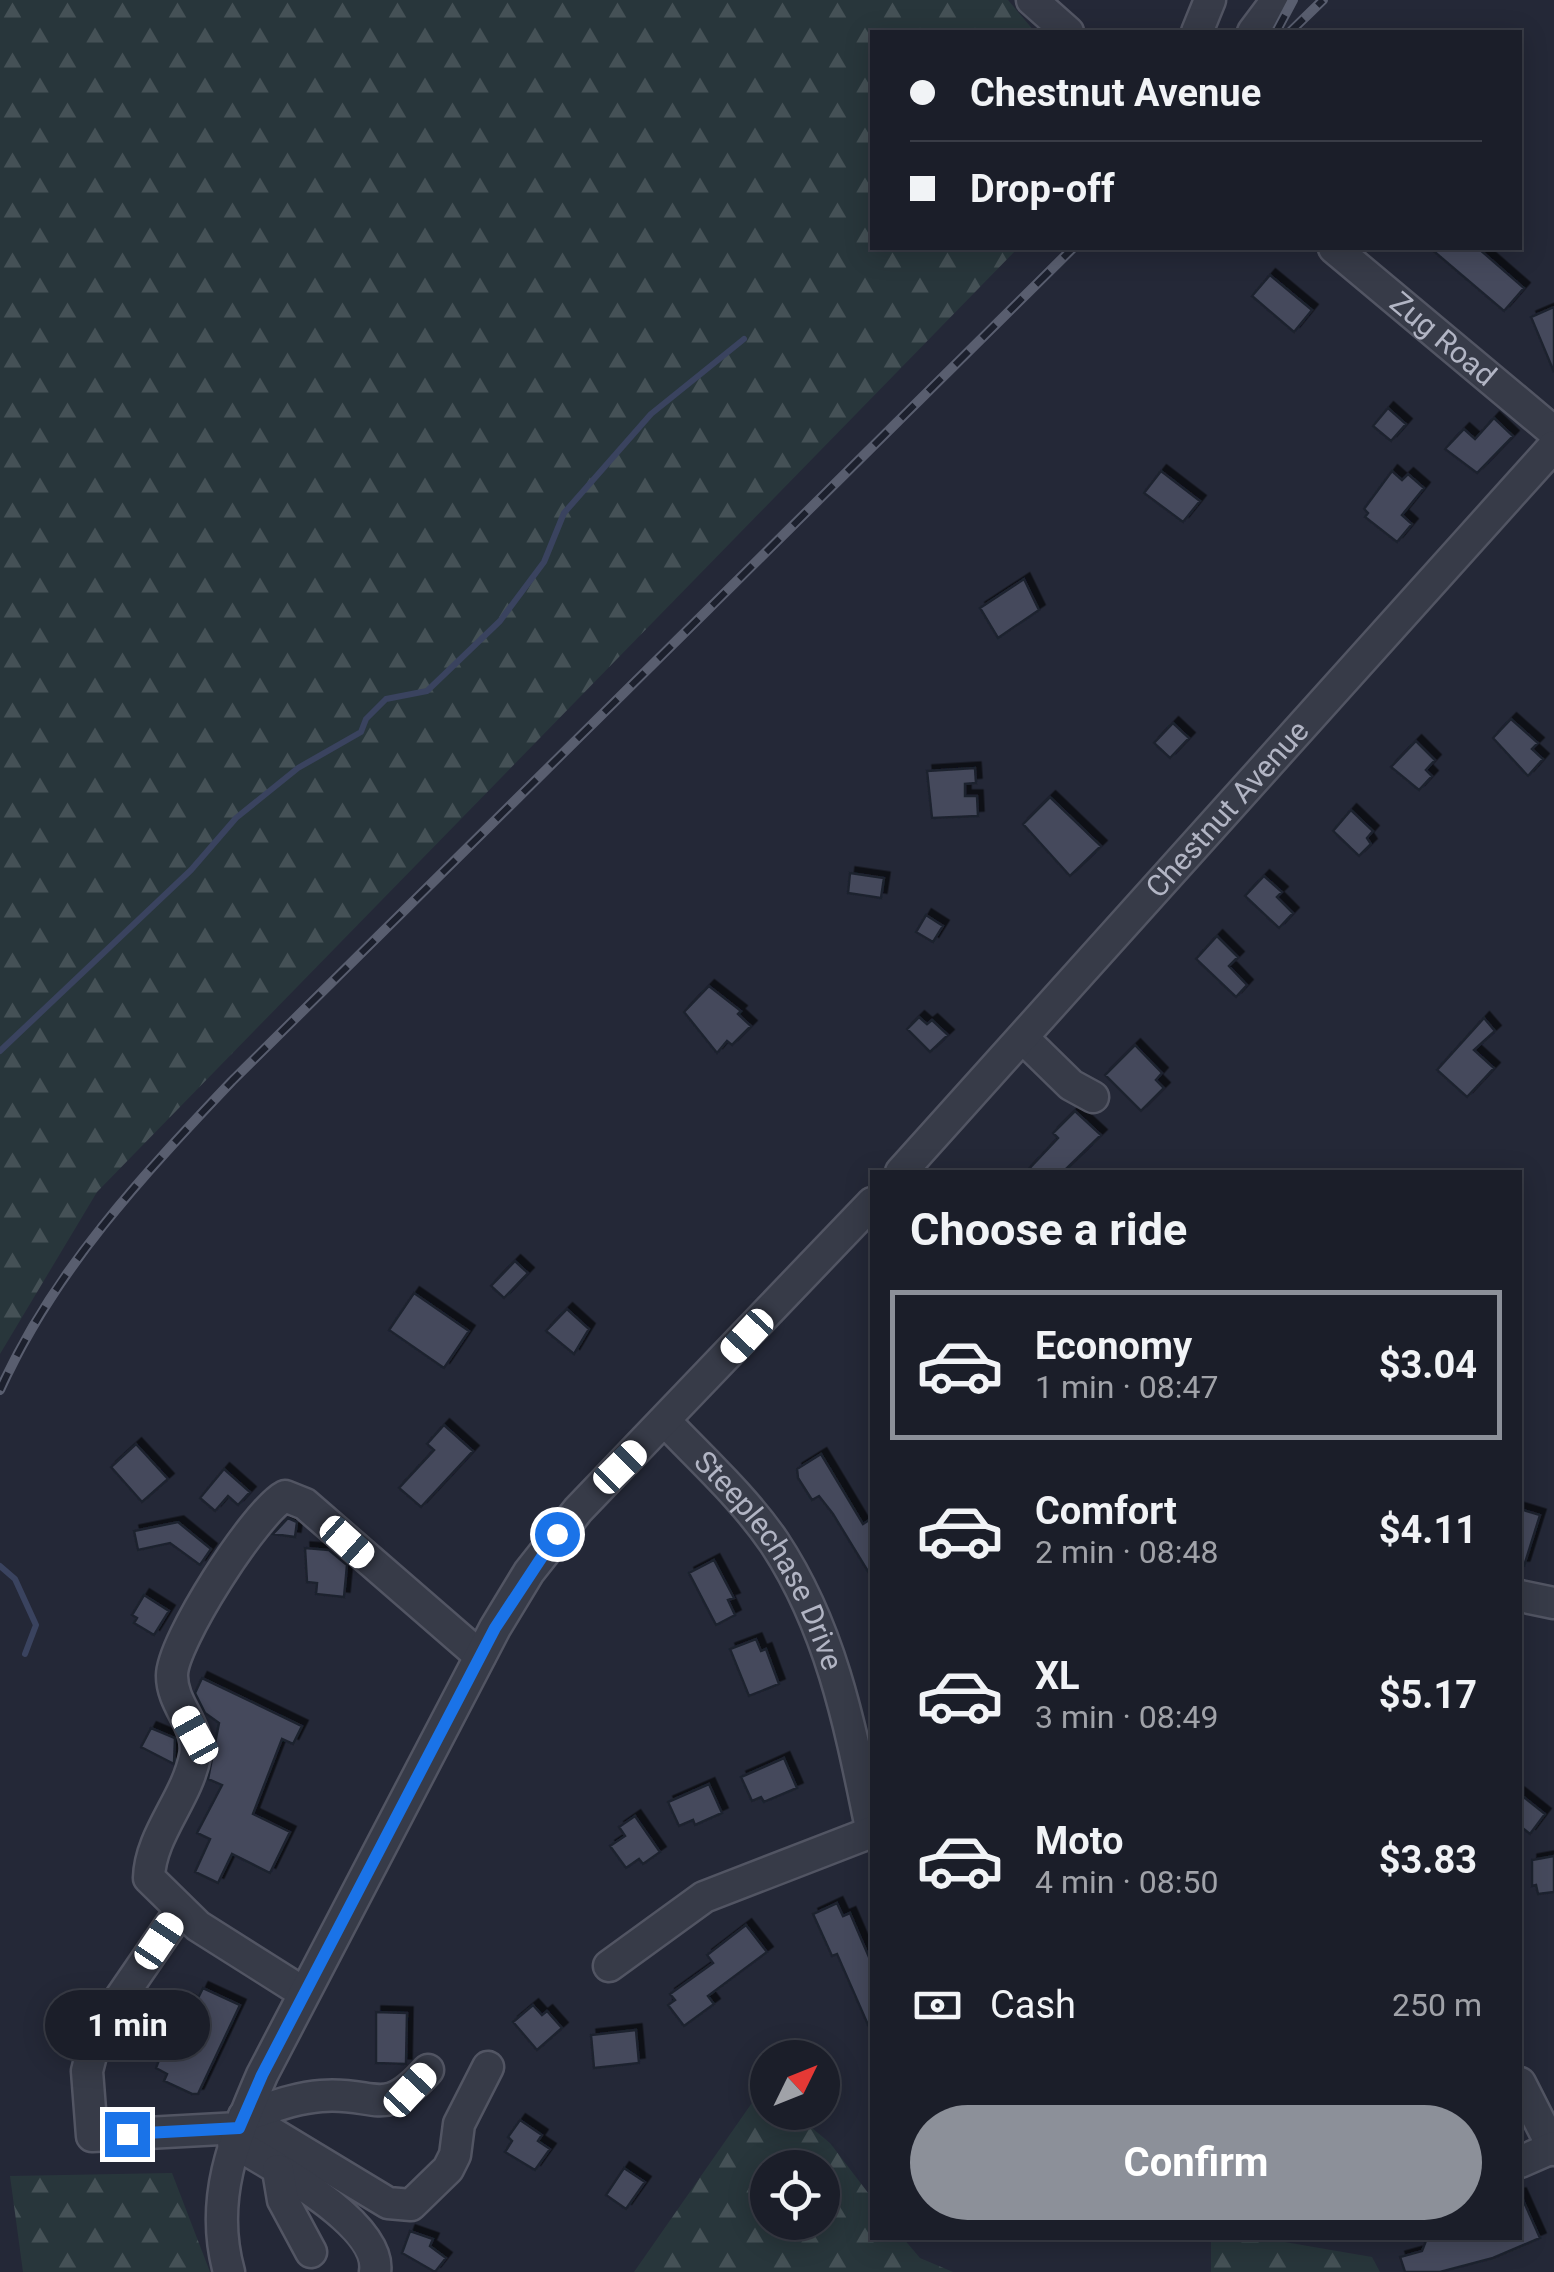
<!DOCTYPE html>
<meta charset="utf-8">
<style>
:root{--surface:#1b1e29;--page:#282b35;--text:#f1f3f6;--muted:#a0a2a8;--line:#393c46;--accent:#8c9099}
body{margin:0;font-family:Roboto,sans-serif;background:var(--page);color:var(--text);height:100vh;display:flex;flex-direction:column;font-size:38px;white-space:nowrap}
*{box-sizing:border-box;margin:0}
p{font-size:32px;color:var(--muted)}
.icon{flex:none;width:55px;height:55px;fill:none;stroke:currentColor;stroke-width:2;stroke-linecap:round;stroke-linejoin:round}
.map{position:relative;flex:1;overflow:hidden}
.panel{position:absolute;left:870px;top:1170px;width:652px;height:1070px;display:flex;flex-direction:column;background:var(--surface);border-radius:0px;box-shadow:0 5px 25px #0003,0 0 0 2px var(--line)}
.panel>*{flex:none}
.banner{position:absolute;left:870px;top:30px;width:652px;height:220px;border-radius:0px;box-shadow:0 5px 25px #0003,0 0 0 2px var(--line);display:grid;align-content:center;height:220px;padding:0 40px;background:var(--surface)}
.needle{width:65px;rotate:47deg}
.tools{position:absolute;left:750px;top:2040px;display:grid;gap:20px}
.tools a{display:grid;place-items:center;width:90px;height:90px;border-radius:50%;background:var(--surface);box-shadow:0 5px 25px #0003,0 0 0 2px var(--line);font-size:50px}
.end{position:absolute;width:45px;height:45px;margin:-22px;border:12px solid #1a73e8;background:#fff;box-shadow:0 0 0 5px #fff}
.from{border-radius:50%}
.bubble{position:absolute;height:70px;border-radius:35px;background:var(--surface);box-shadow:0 5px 25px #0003,0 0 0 2px var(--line);font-size:32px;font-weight:700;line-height:70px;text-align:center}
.car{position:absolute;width:30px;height:60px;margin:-30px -15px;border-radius:12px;box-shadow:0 0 8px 2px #0007;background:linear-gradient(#fff 24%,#345 0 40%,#fff 0 76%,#345 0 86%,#fff 0)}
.banner b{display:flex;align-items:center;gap:35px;height:95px;font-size:38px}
.banner b+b{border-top:2px solid var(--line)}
.banner i{width:25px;height:25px;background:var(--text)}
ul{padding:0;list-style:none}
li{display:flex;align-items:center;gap:30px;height:150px;margin:0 20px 15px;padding:0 20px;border:5px solid transparent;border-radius:0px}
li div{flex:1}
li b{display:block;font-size:38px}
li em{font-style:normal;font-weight:700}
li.on{border-color:var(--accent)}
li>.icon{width:90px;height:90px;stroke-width:1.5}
h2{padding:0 40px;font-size:45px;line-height:120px}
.pay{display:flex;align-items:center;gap:25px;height:110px;padding:0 40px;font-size:38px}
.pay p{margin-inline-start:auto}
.action{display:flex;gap:20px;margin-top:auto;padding:20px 40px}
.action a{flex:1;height:115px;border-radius:60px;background:var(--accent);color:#fff;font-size:40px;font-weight:700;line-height:115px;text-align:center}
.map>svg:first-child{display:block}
.forest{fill:url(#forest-firs);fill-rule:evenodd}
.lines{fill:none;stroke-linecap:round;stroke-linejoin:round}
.stream{stroke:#3a435f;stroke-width:6}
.building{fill:#454a5c;stroke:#1e222f;stroke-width:2.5;filter:url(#shadow)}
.minor-casing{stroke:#525563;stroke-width:35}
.minor{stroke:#373b48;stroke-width:30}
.rail-casing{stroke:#595e6f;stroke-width:10}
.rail{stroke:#1c202d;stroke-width:6;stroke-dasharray:19;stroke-linecap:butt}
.route{stroke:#1a73e8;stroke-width:12}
.labels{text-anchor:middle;stroke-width:8;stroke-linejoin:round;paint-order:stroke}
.street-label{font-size:30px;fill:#b2b5c4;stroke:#1c202d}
</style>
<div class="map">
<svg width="1554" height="2272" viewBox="0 0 1554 2272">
<defs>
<pattern id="forest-firs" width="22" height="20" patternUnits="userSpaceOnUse" patternTransform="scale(2.5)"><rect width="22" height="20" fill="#28363b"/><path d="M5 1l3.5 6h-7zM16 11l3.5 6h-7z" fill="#455156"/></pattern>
<filter id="shadow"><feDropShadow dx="5.5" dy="-5.5" stdDeviation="0" flood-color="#0009"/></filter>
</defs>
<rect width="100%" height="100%" fill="#242837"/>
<path class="forest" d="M0 0H1008L1035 32H872V248H1018L97 1192 0 1354Z
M763 2087 767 2091 768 2112 794 2113 830 2143 872 2198V2238H903L920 2258 953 2272H634ZM768 2168H822V2222H768Z
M172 2173 210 2272H23L10 2176Z
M1211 2238H1262L1372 2257 1380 2272H1211Z"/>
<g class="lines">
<path class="stream" d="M0 1051 191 870 236 818 298 768 361 732 366 719 386 699 427 691 500 621 544 562 564 513 651 414 744 339
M0 1566 15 1579 36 1625 25 1654"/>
</g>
<path class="building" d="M1430 248H1478L1524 288 1504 311Z
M1270 275 1312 310 1294 332 1252 296Z
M1554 307V372L1531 317Z
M1388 408 1406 424 1391 441 1373 426Z
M1494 418 1513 436 1477 473 1445 449 1464 429 1475 439Z
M1161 471 1200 501 1183 522 1144 493Z
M1392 471 1402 480 1408 474 1424 488 1402 515 1412 524 1397 542 1365 517 1368 513 1364 509Z
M1024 579 1039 610 998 638 980 608Z
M1511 719 1538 743 1532 749 1543 759 1528 776 1493 738Z
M1173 723 1189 738 1170 758 1154 743Z
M1416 741 1435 760 1426 770 1432 776 1419 790 1391 767Z
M975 768 976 783 965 784V796H977L978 816 932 818 927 771Z
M1050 797 1101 846 1070 876 1023 824Z
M1351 810 1373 831 1367 838 1371 844 1359 856 1333 831Z
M850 873 884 878 881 898 848 893Z
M1264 876 1282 892 1277 897 1293 913 1279 928 1245 896Z
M926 915 943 926 933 942 916 932Z
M1217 936 1238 957 1229 966 1247 985 1236 997 1196 959Z
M709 986 741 1011 738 1014 751 1026 732 1045 727 1041 717 1053 684 1012Z
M919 1017 927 1024 932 1020 948 1035 930 1052 907 1029Z
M1484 1018 1495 1031 1474 1050 1494 1068 1467 1097 1437 1070Z
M1135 1045 1162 1073 1156 1080 1164 1088 1141 1111 1105 1075Z
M1075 1111 1101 1135 1063 1172H1026L1058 1138 1053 1133Z
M515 1261 528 1273 504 1298 491 1286Z
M414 1293 469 1331 444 1368 389 1330Z
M567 1309 589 1329 574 1354 546 1331Z
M444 1425 473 1451 421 1507 399 1488 434 1450 427 1444Z
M136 1444 168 1479 142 1502 111 1467Z
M821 1454 863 1524 872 1518V1578L833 1514 819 1496 812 1500 798 1478 797 1469Z
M224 1469 250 1492 238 1505 228 1496 215 1511 200 1498Z
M1520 1509 1540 1515 1524 1566H1520Z
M288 1518 297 1522 295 1537 273 1534Z
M178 1522 211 1549 200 1565 170 1543 138 1550 134 1531Z
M305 1548 329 1550 347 1565 344 1597 316 1594 317 1583 307 1582Z
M714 1560 734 1598 728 1600 735 1615 716 1625 689 1573Z
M144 1595 169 1611 154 1635 134 1623 137 1618 132 1615Z
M756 1639 761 1651 766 1649 779 1684 749 1696 730 1649Z
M202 1678 302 1726 293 1744 282 1739 253 1814 290 1832 270 1873 232 1854 218 1883 195 1872 210 1839 197 1833 222 1785 208 1779 219 1723 205 1713 195 1693Z
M151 1728 175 1738 174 1764 141 1747Z
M784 1758 797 1788 764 1802 761 1797 752 1801 741 1777Z
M709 1784 722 1813 695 1825 693 1820 679 1826 668 1802Z
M1520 1794 1545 1814 1530 1834 1520 1826Z
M635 1816 660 1852 643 1864 639 1859 626 1868 610 1846 625 1836 619 1827Z
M1554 1856V1892L1538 1894 1536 1885 1532 1886V1860Z
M837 1903 843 1916 850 1913 872 1964V2034L837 1954 832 1956 813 1914Z
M746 1925 767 1952 708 1996 714 2004 684 2026 668 2005 675 2000 670 1994 713 1963 707 1955Z
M203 1988 240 2005 198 2094H192L164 2081 167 2074 156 2068 173 2022 177 2024 188 2000 195 2004Z
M533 2005 542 2015 547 2011 562 2028 537 2050 513 2022Z
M376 2012 407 2013 406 2064 376 2063Z
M636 2030 639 2063 594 2068 591 2035Z
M520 2120 542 2135 538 2141 550 2149 535 2170 505 2152 512 2141 508 2137Z
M624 2168 645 2182 626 2209 606 2195Z
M1520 2193 1540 2238 1493 2258 1440 2272H1405L1400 2257 1422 2251 1427 2238H1520Z
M410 2231 433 2239 430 2246 446 2258 435 2272 402 2253Z"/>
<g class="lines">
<defs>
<g id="minor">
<path d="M1032 0 1068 32"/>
<path d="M1197 32 1210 0"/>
<path d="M1253 32 1277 0"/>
<path id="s1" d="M1334 248 1554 432"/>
<path d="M1024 1039 1071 1085 1093 1097"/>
<path id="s2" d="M901 1172 1554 446"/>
<path id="s3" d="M666 1422C703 1461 744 1498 774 1542 833 1631 851 1731 872 1833"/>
<path d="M1520 1596 1554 1603"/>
<path d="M180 1911 97 2032 87 2071 92 2136 239 2128"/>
<path d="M609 1966 704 1897 872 1832"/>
<path d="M304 1993 198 1926 149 1878C150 1835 187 1799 195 1756 201 1727 172 1706 172 1676 171 1643 256 1511 285 1496L305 1504 480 1656"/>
<path d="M1520 2083 1554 2150"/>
<path d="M244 2116 388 2203 411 2205 448 2169 455 2155 459 2124 488 2067"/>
<path d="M244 2116C270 2108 294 2098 321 2096 377 2091 382 2121 428 2070"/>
<path d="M233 2142C270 2164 383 2224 375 2272"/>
<path d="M1520 2162 1554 2147"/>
<path d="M278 2170 283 2200 311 2252"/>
<path d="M229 2272C209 2200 234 2140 262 2075L495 1628 529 1572 578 1510 872 1203"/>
</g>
</defs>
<use href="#minor" class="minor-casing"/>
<use href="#minor" class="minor"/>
<defs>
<path id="rail" d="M1276 32 1293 0
M1290 32 1323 0
M0 1390C54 1270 143 1175 232 1081L1073 248"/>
</defs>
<use href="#rail" class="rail-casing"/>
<use href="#rail" class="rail"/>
</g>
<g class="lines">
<path class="route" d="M127 2134 239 2128 262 2075 495 1628 557 1534"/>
</g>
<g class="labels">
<g class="street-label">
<text dy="10" stroke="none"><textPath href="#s1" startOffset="142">Zug Road</textPath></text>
<text dy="10" stroke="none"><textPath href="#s2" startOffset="488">Chestnut Avenue</textPath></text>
<text dy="10" stroke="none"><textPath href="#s3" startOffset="175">Steeplechase Drive</textPath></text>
</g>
</g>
</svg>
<div class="tools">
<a><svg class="needle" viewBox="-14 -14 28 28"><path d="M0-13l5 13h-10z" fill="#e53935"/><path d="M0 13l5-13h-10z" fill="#a0a2a8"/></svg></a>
<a><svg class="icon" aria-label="locate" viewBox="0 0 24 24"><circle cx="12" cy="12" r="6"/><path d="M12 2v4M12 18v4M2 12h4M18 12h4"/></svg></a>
</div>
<i class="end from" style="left:557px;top:1534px"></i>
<i class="end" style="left:127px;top:2134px"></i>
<div class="bubble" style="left:45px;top:1990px;width:165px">1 min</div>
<i class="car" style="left:747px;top:1336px;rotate:223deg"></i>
<i class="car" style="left:620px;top:1467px;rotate:45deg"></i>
<i class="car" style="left:347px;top:1542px;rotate:132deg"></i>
<i class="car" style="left:195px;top:1735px;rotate:331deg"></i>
<i class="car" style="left:159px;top:1941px;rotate:34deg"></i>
<i class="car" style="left:410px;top:2090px;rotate:43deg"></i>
<div class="banner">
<b><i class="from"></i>Chestnut Avenue</b>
<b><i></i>Drop-off</b>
</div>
<section class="panel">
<h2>Choose a ride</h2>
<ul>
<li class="on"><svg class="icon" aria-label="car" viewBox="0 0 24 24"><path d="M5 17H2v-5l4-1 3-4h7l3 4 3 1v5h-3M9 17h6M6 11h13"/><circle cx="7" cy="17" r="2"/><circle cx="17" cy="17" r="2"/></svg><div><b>Economy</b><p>1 min · 08:47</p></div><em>$3.04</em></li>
<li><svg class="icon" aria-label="car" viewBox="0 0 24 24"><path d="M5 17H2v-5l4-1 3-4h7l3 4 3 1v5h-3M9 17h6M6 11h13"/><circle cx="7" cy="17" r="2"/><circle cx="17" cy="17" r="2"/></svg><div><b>Comfort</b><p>2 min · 08:48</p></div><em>$4.11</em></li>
<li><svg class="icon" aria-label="car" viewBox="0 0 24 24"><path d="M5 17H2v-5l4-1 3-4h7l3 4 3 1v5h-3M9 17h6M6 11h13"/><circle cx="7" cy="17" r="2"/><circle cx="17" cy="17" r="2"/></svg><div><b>XL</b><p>3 min · 08:49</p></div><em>$5.17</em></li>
<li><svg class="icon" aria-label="car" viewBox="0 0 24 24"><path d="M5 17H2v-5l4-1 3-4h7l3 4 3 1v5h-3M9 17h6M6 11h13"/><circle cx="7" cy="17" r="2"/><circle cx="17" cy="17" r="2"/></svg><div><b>Moto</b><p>4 min · 08:50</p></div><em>$3.83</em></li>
</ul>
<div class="pay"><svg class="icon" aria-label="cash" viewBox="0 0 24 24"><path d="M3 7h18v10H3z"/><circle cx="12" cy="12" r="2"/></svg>Cash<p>250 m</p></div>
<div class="action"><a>Confirm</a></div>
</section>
</div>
